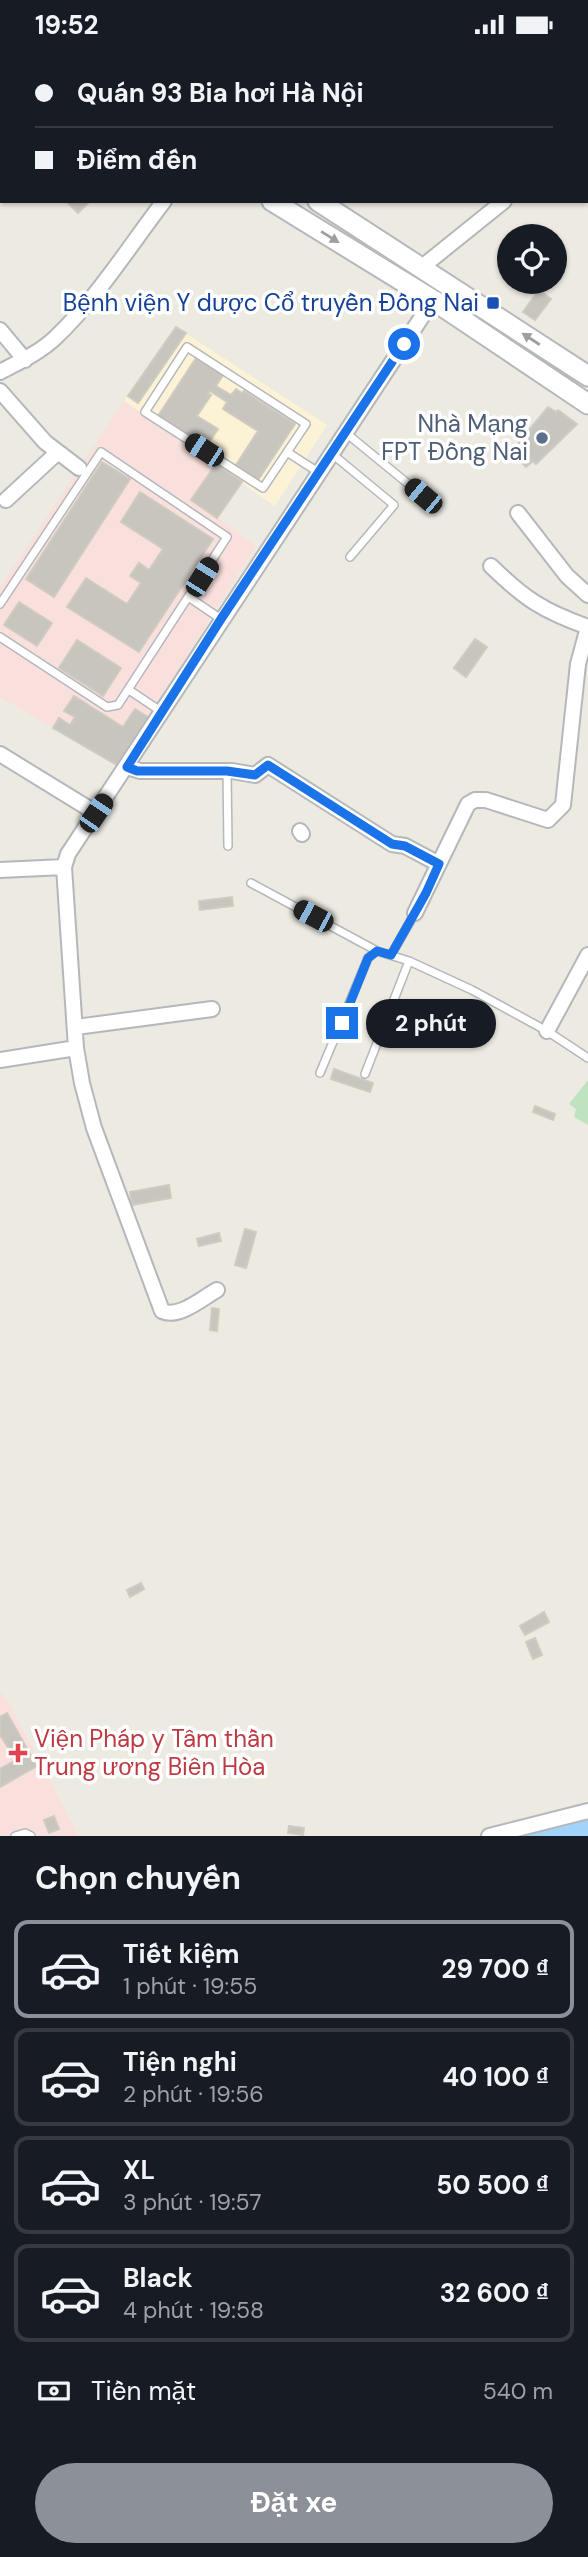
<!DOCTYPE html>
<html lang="vi">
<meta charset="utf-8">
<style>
:root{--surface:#171b24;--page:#242831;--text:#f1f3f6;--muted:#9ea1a6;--line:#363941;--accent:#8c9099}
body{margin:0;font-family:"DM Sans",sans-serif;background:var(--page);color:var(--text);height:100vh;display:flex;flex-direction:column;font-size:26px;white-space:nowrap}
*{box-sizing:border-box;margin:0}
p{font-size:23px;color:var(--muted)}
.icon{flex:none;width:38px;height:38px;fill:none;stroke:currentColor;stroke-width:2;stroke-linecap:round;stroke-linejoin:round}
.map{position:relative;height:1787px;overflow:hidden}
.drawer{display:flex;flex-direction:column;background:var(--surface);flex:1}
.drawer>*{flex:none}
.top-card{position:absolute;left:0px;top:0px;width:588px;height:154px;box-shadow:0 2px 5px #0004;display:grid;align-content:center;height:154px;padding:0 35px;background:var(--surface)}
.tools{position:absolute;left:497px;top:175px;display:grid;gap:14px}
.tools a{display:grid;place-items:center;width:70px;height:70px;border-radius:50%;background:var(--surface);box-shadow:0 2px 5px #0004;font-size:35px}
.end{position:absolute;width:32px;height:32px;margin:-16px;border:9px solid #1a73e8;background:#fff;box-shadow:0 0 0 4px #fff}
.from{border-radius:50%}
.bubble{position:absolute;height:49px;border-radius:24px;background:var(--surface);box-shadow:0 2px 5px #0004;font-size:23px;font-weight:700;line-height:49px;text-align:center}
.car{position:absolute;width:21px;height:42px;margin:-21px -10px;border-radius:9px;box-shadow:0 0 5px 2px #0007;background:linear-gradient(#222 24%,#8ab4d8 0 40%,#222 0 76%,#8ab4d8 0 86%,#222 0)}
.top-card b{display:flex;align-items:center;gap:24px;height:66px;font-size:26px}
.top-card b+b{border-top:2px solid var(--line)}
.top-card i{width:18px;height:18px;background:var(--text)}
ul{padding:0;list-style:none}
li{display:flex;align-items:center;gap:21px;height:98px;margin:0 14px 10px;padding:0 21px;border:4px solid var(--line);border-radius:14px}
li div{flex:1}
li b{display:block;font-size:26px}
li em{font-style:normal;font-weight:700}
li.selected{border-color:var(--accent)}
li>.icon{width:63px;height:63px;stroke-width:1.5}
h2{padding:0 35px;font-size:32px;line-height:84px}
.pay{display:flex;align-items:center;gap:18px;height:77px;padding:0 35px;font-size:26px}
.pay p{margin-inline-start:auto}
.primary-button{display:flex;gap:14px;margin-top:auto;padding:14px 35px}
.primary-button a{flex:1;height:80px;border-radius:42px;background:var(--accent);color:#fff;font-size:28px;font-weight:700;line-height:80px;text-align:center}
.status{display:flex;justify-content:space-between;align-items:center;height:49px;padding:0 35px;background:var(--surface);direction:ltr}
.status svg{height:19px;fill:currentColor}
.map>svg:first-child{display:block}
.commercial{fill:#fcf3d6}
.medical{fill:#f9e0dd}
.green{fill:#bee3be}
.water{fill:#a2d4fb}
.building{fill:#c8c4be;stroke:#d0cbc0;stroke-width:2}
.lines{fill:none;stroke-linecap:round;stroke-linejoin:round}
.lane-casing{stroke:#b4b7bb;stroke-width:10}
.street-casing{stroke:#b4b7bb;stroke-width:18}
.secondary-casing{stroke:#b5b8bd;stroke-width:23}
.lane{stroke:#fff;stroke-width:7}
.street{stroke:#fff;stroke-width:14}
.secondary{stroke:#fff;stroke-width:19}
.oneway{fill:#9c9ea0}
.route{stroke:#1a73e8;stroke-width:9}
.transit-dot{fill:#1a4fb4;stroke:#fff;stroke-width:2.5}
.service-dot{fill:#5c6f8a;stroke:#fff;stroke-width:2.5}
.health-dot{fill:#e0444e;stroke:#fff;stroke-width:2.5}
.labels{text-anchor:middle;stroke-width:7;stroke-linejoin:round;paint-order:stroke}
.transit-label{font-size:24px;fill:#164399;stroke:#fff;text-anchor:end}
.service-label{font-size:24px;fill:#4e5e75;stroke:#fff;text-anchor:end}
.health-label{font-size:24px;fill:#be3a42;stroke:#fff;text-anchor:start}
</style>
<div class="status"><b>19:52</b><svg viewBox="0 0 49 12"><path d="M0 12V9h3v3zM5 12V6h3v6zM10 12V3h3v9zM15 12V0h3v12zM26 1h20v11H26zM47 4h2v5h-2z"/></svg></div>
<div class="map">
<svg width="588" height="1787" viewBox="0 0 588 1787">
<rect width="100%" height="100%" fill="#eceae1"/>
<path class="commercial" d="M176 278 327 376 275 457 124 352Z"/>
<path class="medical" d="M124 352 242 433 218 469 256 497 117 716 0 648V538Z
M0 1642 8 1653 79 1787H0Z"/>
<path class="green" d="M588 1031V1076L574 1068 576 1060 569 1055Z"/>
<path class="water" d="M588 1767V1787H507Z"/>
<path class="building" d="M66 152H90L78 164Z
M539 241 551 250 535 271 523 263Z
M176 278 186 284 138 354 128 347Z
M196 309 223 326 216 337 231 346 236 340 242 344 244 342 295 375 258 431 236 416 258 382 223 360 227 353 210 342 208 345 211 346 197 367 218 380 206 398 158 367Z
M548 358 556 363 558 361 577 375 536 415 533 412 526 418 511 403Z
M102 413 130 430 54 548 26 530Z
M216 415 242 433 217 469 191 451Z
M140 443 213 490 139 603 67 558 86 529 127 555 141 534 130 527 139 514 149 521 163 500 121 473Z
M19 553 52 574 37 597 4 576Z
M475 590 487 598 466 628 454 619Z
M77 591 121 619 103 647 59 619Z
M74 647 123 678 135 660 148 668 117 716 53 679 59 669 70 676 75 668 64 662Z
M232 848 233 857 200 861 199 852Z
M334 1020 373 1034 370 1043 331 1030Z
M535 1057 555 1065 553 1071 533 1063Z
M169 1136 171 1149 132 1156 130 1143Z
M245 1180 256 1183 246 1219 235 1216Z
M219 1184 221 1192 199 1197 197 1190Z
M212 1259 219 1260 217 1282 210 1281Z
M141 1534 144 1540 130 1548 127 1541Z
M544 1563 549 1573 525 1586 520 1577Z
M535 1589 542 1606 533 1610 526 1593Z
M7 1664 37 1717 0 1738V1720L16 1711 0 1686V1668Z
M54 1767 59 1780 49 1784 44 1771Z
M289 1777 304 1779 303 1786 288 1784Z"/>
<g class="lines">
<defs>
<path id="lane" d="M187 298 306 375 263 439 145 363Z
M346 384 423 447
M287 403 318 423
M331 404 394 456 350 508
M190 549 221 570
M0 555 101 403 227 488 118 656 107 658 0 588
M129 641 162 663
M227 722 228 797
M251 834 377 902 409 912 472 941 547 982 588 1009
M391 906 415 864
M320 1024 368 909 377 902
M365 1025 409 912
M15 1787 25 1784 31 1787"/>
<path id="street" d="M265 2 268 0
M463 2 466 0
M586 86 588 85
M0 129 2 128
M586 133 588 131
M422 218 504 152
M0 281 25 311
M0 323C19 313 39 304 55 289 97 249 129 198 164 152
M0 342 45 393 79 419
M6 451 58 403
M518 464 567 527 588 546
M0 705 96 764
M127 718 140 722H232L255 726 268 716 392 795 405 797 439 815
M300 782 302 785
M64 818 76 999 82 1034 94 1079 162 1262C179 1270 202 1249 217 1241
M0 821 64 818 68 805 433 251
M415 864 468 755 475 751H486L548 771 563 756 578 615 588 578C543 562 525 550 491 517
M76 978 212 960
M547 982 588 906
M0 1011 76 999
M489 1787 588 1762"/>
<path id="secondary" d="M41 0 44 2
M75 0 78 2
M99 0 102 2
M272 152 433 251 588 355
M318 152 588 327"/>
</defs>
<use href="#lane" class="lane-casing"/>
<use href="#street" class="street-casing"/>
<use href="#secondary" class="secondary-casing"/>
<use href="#lane" class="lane"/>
<use href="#street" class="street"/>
<use href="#secondary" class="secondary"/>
</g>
<defs><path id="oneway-solid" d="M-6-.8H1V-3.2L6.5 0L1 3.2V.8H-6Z" transform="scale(1.75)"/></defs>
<g class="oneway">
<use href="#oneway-solid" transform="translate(330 188) rotate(32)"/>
<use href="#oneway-solid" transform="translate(531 290) rotate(-147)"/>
</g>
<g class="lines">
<path class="route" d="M342 974 368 909 377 902 391 906 426 844 439 815 405 797 392 795 268 716 255 726 227 722H137L127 718 221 570 404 295"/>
</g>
<rect class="transit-dot" x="486" y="247" width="14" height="14" rx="3.5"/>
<circle class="service-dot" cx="542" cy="389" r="7"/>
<path class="health-dot" d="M14.5 1693.5h7v7h7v7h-7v7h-7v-7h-7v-7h7z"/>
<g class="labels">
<g class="transit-label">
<text x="479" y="262">Bệnh viện Y dược Cổ truyền Đồng Nai</text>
</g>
<g class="service-label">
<text x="528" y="383">Nhà Mạng<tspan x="528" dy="28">FPT Đồng Nai</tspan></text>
</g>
<g class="health-label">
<text x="34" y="1698">Viện Pháp y Tâm thần<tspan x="34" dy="28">Trung ương Biên Hòa</tspan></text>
</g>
</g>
</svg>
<div class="tools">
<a><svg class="icon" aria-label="locate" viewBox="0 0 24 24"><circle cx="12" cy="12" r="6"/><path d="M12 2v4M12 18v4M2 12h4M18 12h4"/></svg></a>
</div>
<i class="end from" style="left:404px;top:295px"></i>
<i class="end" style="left:342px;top:974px"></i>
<div class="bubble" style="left:366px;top:950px;width:130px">2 phút</div>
<i class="car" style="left:204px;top:401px;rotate:303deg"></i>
<i class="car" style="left:423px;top:447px;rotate:310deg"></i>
<i class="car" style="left:202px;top:528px;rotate:32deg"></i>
<i class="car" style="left:96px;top:764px;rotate:34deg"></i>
<i class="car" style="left:313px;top:867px;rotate:298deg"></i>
<div class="top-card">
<b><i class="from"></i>Quán 93 Bia hơi Hà Nội</b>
<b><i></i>Điểm đến</b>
</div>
</div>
<section class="drawer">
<h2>Chọn chuyến</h2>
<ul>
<li class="selected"><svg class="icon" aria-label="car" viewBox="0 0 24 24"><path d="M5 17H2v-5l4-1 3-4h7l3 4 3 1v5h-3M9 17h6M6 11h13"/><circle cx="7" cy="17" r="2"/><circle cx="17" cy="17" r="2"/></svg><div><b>Tiết kiệm</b><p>1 phút · 19:55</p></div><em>29 700 ₫</em></li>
<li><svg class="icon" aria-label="car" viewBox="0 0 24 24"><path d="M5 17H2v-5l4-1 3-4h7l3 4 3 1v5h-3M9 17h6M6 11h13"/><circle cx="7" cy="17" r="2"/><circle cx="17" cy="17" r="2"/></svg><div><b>Tiện nghi</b><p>2 phút · 19:56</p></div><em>40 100 ₫</em></li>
<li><svg class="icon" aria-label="car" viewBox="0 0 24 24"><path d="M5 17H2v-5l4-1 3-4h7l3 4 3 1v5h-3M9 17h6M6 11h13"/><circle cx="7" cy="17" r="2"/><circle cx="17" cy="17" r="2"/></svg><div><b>XL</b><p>3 phút · 19:57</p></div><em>50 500 ₫</em></li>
<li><svg class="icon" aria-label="car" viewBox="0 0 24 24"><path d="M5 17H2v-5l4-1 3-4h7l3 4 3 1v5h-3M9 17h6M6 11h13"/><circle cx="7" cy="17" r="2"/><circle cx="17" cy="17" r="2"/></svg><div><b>Black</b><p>4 phút · 19:58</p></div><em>32 600 ₫</em></li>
</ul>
<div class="pay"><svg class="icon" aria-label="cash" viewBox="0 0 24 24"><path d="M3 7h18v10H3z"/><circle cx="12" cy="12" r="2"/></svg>Tiền mặt<p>540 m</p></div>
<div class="primary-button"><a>Đặt xe</a></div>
</section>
